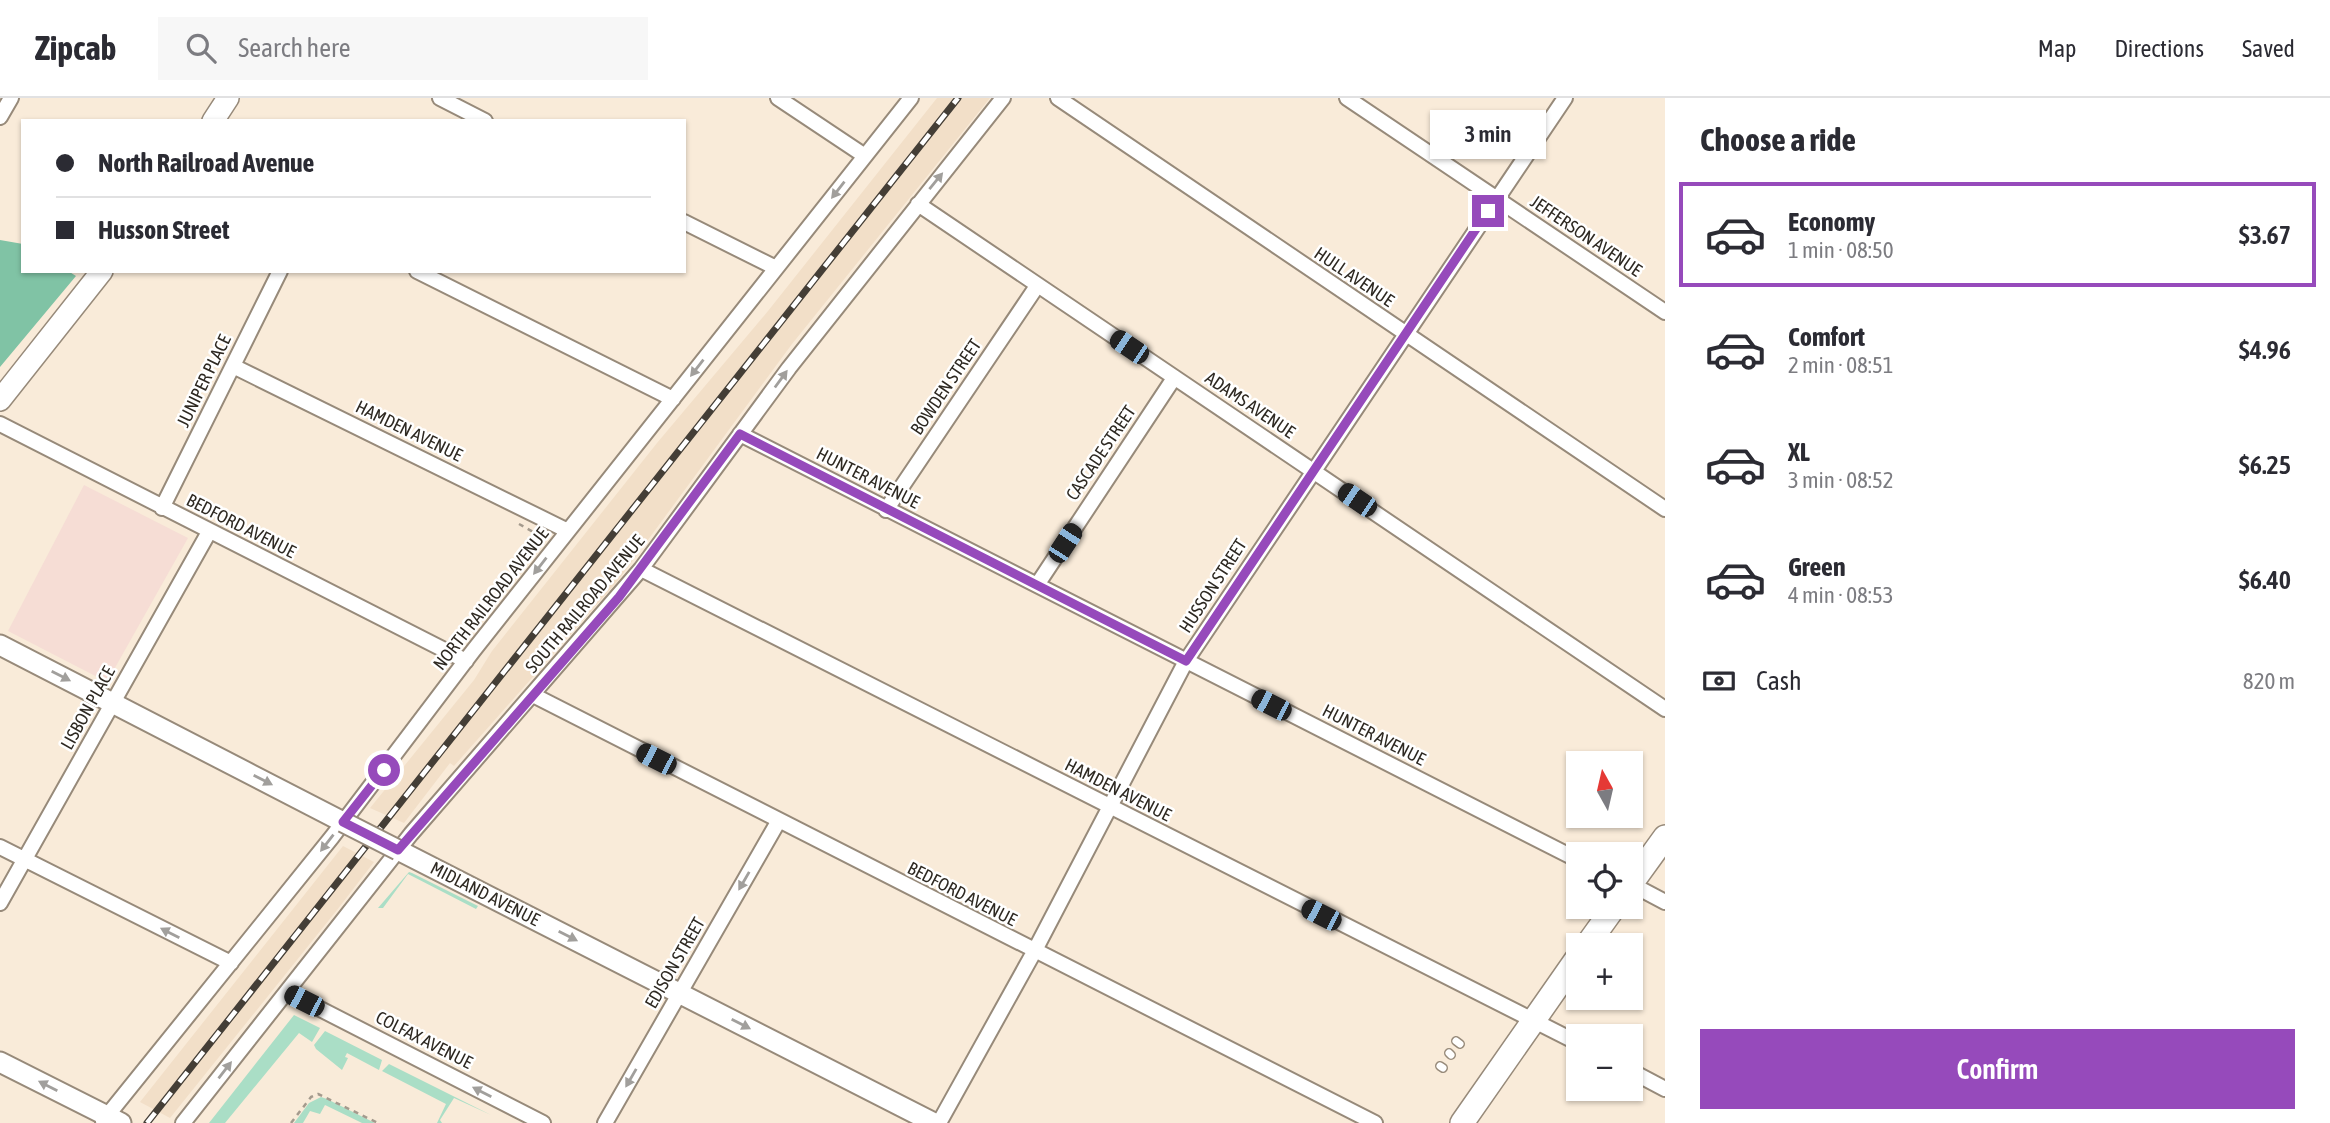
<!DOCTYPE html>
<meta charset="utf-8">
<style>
:root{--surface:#fff;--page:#f7f7f7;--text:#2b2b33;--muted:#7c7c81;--line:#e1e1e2;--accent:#964abb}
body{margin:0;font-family:"Asap Condensed",sans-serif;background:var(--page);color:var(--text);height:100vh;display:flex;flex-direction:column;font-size:26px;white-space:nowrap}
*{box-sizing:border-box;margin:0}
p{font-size:23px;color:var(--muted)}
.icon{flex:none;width:38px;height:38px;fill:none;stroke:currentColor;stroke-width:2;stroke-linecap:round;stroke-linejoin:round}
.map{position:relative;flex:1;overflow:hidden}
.sheet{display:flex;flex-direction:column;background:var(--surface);width:665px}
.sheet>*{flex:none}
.guide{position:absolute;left:21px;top:21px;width:665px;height:154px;border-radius:0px;box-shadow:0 2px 5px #0004;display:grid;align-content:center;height:154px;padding:0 35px;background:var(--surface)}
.needle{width:46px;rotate:352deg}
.controls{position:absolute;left:1566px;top:653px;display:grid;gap:14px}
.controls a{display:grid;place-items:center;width:77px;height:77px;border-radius:0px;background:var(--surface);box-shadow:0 2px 5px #0004;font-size:35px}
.end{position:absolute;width:32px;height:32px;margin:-16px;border:9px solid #964abb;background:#fff;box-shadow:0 0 0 4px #fff}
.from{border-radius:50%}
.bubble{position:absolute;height:49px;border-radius:0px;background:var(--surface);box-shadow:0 2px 5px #0004;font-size:23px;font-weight:600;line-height:49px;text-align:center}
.car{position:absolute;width:21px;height:42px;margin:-21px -10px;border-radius:9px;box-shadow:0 0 5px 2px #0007;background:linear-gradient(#222 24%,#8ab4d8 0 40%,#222 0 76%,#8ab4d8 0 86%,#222 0)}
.guide b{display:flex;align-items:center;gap:24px;height:66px;font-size:26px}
.guide b+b{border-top:2px solid var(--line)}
.guide i{width:18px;height:18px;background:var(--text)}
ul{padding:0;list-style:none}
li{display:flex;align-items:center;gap:21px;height:105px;margin:0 14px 10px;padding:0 21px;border:4px solid transparent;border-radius:0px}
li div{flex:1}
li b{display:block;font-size:26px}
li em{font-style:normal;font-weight:600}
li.active{border-color:var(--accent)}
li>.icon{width:63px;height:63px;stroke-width:1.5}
h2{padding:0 35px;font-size:32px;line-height:84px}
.pay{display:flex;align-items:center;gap:18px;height:77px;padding:0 35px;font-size:26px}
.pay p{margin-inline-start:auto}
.primary-button{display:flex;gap:14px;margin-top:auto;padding:14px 35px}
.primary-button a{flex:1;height:80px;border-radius:0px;background:var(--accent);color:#fff;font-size:28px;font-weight:600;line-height:80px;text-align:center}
header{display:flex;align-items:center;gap:42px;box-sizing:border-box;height:98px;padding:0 35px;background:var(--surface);border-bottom:2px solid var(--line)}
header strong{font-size:33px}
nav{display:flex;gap:38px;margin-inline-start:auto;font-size:24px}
.search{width:490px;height:63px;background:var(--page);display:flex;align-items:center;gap:18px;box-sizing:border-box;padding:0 24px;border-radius:0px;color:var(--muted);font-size:26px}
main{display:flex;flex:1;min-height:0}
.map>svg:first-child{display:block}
.built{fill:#f2dfc8}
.education{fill:#f6ddd5}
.green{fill:#aadec6}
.forest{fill:#80c3a5}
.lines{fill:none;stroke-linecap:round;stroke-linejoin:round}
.service-casing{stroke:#978a7a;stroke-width:10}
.minor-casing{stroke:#978a7a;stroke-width:18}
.tertiary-casing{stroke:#978a7a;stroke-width:23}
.secondary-casing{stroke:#978a7a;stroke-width:24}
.primary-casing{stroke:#978a7a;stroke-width:26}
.path{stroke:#a49a8d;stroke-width:2.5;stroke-dasharray:5 5;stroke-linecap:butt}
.service{stroke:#fff;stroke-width:7}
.minor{stroke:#fff;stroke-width:14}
.tertiary{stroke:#fff;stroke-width:19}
.secondary{stroke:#fff;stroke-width:21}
.primary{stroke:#fff;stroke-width:23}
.rail-casing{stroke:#443e36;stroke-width:7}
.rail{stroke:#fff;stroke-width:4.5;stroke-dasharray:13;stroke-linecap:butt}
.tertiary-bridge-casing{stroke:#978a7a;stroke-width:23;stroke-linecap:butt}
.tertiary-bridge{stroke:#fff;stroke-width:19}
.oneway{fill:#a19f9c}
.route{stroke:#964abb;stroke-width:9}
.labels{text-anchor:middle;stroke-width:5;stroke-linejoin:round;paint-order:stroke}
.street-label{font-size:18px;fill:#2e2922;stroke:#fff}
</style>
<header>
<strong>Zipcab</strong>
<div class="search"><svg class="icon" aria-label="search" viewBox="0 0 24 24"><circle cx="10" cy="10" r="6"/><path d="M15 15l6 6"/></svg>Search here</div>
<nav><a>Map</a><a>Directions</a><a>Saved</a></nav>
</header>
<main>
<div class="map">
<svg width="1665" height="1025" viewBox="0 0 1665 1025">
<rect width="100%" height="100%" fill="#f9ebd9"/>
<path class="built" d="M937 0H990L792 246 617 484 454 668 450 665 404 725 370 710 474 582 492 553 657 345 768 213Z
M343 748 374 764 337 812 170 1020 140 1004Z"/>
<path class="education" d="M84 387 188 440 107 584 8 533Z"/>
<path class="green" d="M409 774 412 775 478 808 476 811 408 776 383 810H378Z
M294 917 320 930 312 944 299 935 225 1025H209Z
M325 933 382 962 379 972 347 955 345 959 348 960 342 972 316 951 314 947Z
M389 966 491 1017 454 1000 440 1022 442 1025H437L446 1006 382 973Z
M321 999 327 1001 375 1025H362L325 1007 320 1016 310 1013 303 1025H294L309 1005Z"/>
<path class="forest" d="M0 142 23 146V173H68L76 178 0 269Z"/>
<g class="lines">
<defs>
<path id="service" d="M1456 943 1460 946
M1449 955 1451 957
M1440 968 1443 970"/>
<path id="minor" d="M440 0 485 23
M778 0 865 58
M1058 0 1665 411
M1347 0 1665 214
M0 19 11 0
M918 106 1665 611
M684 124 776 170
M417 173 673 301
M233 268 568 433
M0 326 466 563
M740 336 1578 762
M162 410 280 173
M886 412 1037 188
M641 471 1578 945
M1037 487 1174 280
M533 597 1375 1025
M0 749 231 865
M1631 786 1665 804
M0 805 209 434
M287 894 543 1025
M1631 973 1665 991
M103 1023 332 739 473 553 911 0
M183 1025 411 736 641 471 789 270 1003 0
M605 1025 778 724
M939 1025 1034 854 1186 563 1565 0"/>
<path id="tertiary" d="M0 547 343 724
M398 752 934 1025
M0 964 121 1025"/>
<path id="secondary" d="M213 23 228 0
M0 302 102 173"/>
<path id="primary" d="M1631 786 1665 739
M1587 847 1615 808
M1462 1025 1578 859"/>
</defs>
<use href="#service" class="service-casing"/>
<use href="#minor" class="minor-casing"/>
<use href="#tertiary" class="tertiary-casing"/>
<use href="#secondary" class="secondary-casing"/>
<use href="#primary" class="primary-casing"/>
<path class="path" d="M519 426 542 439
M291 1025 311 999 318 996 378 1025"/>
<use href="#service" class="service"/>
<use href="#minor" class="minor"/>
<use href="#tertiary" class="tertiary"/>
<use href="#secondary" class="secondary"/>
<use href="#primary" class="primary"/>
<defs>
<path id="rail" d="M147 1025 958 0"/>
</defs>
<use href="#rail" class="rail-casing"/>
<use href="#rail" class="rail"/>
<defs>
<path id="tertiary-bridge" d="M343 724 398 752"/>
</defs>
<use href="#tertiary-bridge" class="tertiary-bridge-casing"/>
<use href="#tertiary-bridge" class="tertiary-bridge"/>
</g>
<defs><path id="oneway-solid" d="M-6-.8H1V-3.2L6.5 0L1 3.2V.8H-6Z" transform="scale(1.75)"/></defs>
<g class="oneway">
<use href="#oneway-solid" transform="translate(936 83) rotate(-51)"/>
<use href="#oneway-solid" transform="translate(838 92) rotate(128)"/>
<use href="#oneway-solid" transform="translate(697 270) rotate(128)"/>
<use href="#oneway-solid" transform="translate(781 281) rotate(-54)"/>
<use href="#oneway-solid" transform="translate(540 468) rotate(128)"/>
<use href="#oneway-solid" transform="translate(61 578) rotate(27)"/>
<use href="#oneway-solid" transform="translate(263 682) rotate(27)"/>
<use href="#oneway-solid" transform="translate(327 745) rotate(128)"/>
<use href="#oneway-solid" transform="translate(744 783) rotate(120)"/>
<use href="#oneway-solid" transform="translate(170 835) rotate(-153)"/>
<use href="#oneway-solid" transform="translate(568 838) rotate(27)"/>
<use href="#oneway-solid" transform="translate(741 926) rotate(27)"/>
<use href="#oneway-solid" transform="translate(225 972) rotate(-52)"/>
<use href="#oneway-solid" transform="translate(631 980) rotate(120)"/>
<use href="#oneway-solid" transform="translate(48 988) rotate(-153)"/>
<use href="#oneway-solid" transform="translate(482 994) rotate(-153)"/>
</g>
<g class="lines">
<path class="route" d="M384 672 343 724 398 752 619 499 740 336 1186 563 1488 113"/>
</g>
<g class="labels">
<g class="street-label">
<text transform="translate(1586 138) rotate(34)" y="6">JEFFERSON AVENUE</text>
<text transform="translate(1354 179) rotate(34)" y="6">HULL AVENUE</text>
<text transform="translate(204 283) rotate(-64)" y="6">JUNIPER PLACE</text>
<text transform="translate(946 289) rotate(-56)" y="6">BOWDEN STREET</text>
<text transform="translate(1250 307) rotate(34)" y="6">ADAMS AVENUE</text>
<text transform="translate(409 333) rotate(26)" y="6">HAMDEN AVENUE</text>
<text transform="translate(1101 355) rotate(-56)" y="6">CASCADE STREET</text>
<text transform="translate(868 380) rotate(27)" y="6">HUNTER AVENUE</text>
<text transform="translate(241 428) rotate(27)" y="6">BEDFORD AVENUE</text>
<text transform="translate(1213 488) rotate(-57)" y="6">HUSSON STREET</text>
<text transform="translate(491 501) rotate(-52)" y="6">NORTH RAILROAD AVENUE</text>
<text transform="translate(585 506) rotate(-50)" y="6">SOUTH RAILROAD AVENUE</text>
<text transform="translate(88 610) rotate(-61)" y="6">LISBON PLACE</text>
<text transform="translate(1374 637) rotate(27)" y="6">HUNTER AVENUE</text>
<text transform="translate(1118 692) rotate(27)" y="6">HAMDEN AVENUE</text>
<text transform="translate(485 796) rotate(27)" y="6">MIDLAND AVENUE</text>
<text transform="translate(962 796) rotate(27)" y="6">BEDFORD AVENUE</text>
<text transform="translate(675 865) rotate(-60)" y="6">EDISON STREET</text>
<text transform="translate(424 942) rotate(27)" y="6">COLFAX AVENUE</text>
</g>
</g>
</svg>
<div class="controls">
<a><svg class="needle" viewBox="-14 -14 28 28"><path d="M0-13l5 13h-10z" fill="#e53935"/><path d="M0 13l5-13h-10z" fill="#7c7c81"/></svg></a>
<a><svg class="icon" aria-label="locate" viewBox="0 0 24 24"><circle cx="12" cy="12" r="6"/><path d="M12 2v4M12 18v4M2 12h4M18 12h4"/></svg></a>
<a>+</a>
<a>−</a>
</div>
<i class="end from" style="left:384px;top:672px"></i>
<i class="end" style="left:1488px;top:113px"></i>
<div class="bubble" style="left:1430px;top:12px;width:116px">3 min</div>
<i class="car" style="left:1129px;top:249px;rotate:304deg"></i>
<i class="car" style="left:1357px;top:402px;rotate:304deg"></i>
<i class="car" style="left:1065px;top:445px;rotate:33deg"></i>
<i class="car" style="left:1271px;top:607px;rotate:297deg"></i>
<i class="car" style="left:656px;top:661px;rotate:297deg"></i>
<i class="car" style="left:1321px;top:817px;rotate:297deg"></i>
<i class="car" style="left:304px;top:903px;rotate:297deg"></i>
<div class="guide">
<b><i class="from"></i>North Railroad Avenue</b>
<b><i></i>Husson Street</b>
</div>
</div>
<section class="sheet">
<h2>Choose a ride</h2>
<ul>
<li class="active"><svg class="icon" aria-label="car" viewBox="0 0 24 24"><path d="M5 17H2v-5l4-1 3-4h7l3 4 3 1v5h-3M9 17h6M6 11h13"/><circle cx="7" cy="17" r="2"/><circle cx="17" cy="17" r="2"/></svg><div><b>Economy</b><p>1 min · 08:50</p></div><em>$3.67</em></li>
<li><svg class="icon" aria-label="car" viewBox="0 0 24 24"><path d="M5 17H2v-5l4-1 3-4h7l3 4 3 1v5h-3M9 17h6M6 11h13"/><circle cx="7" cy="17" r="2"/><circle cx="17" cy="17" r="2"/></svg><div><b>Comfort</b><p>2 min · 08:51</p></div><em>$4.96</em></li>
<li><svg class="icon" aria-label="car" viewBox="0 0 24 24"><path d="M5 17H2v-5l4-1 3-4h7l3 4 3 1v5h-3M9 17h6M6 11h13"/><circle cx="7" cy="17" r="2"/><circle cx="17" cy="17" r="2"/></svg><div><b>XL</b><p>3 min · 08:52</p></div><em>$6.25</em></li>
<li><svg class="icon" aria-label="car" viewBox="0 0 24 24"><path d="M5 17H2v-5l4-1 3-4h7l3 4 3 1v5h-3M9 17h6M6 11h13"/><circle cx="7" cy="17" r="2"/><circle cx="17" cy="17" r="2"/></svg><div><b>Green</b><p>4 min · 08:53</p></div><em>$6.40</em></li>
</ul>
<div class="pay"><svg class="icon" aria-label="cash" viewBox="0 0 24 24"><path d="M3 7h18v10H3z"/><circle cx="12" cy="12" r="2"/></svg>Cash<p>820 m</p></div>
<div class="primary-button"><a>Confirm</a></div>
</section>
</main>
